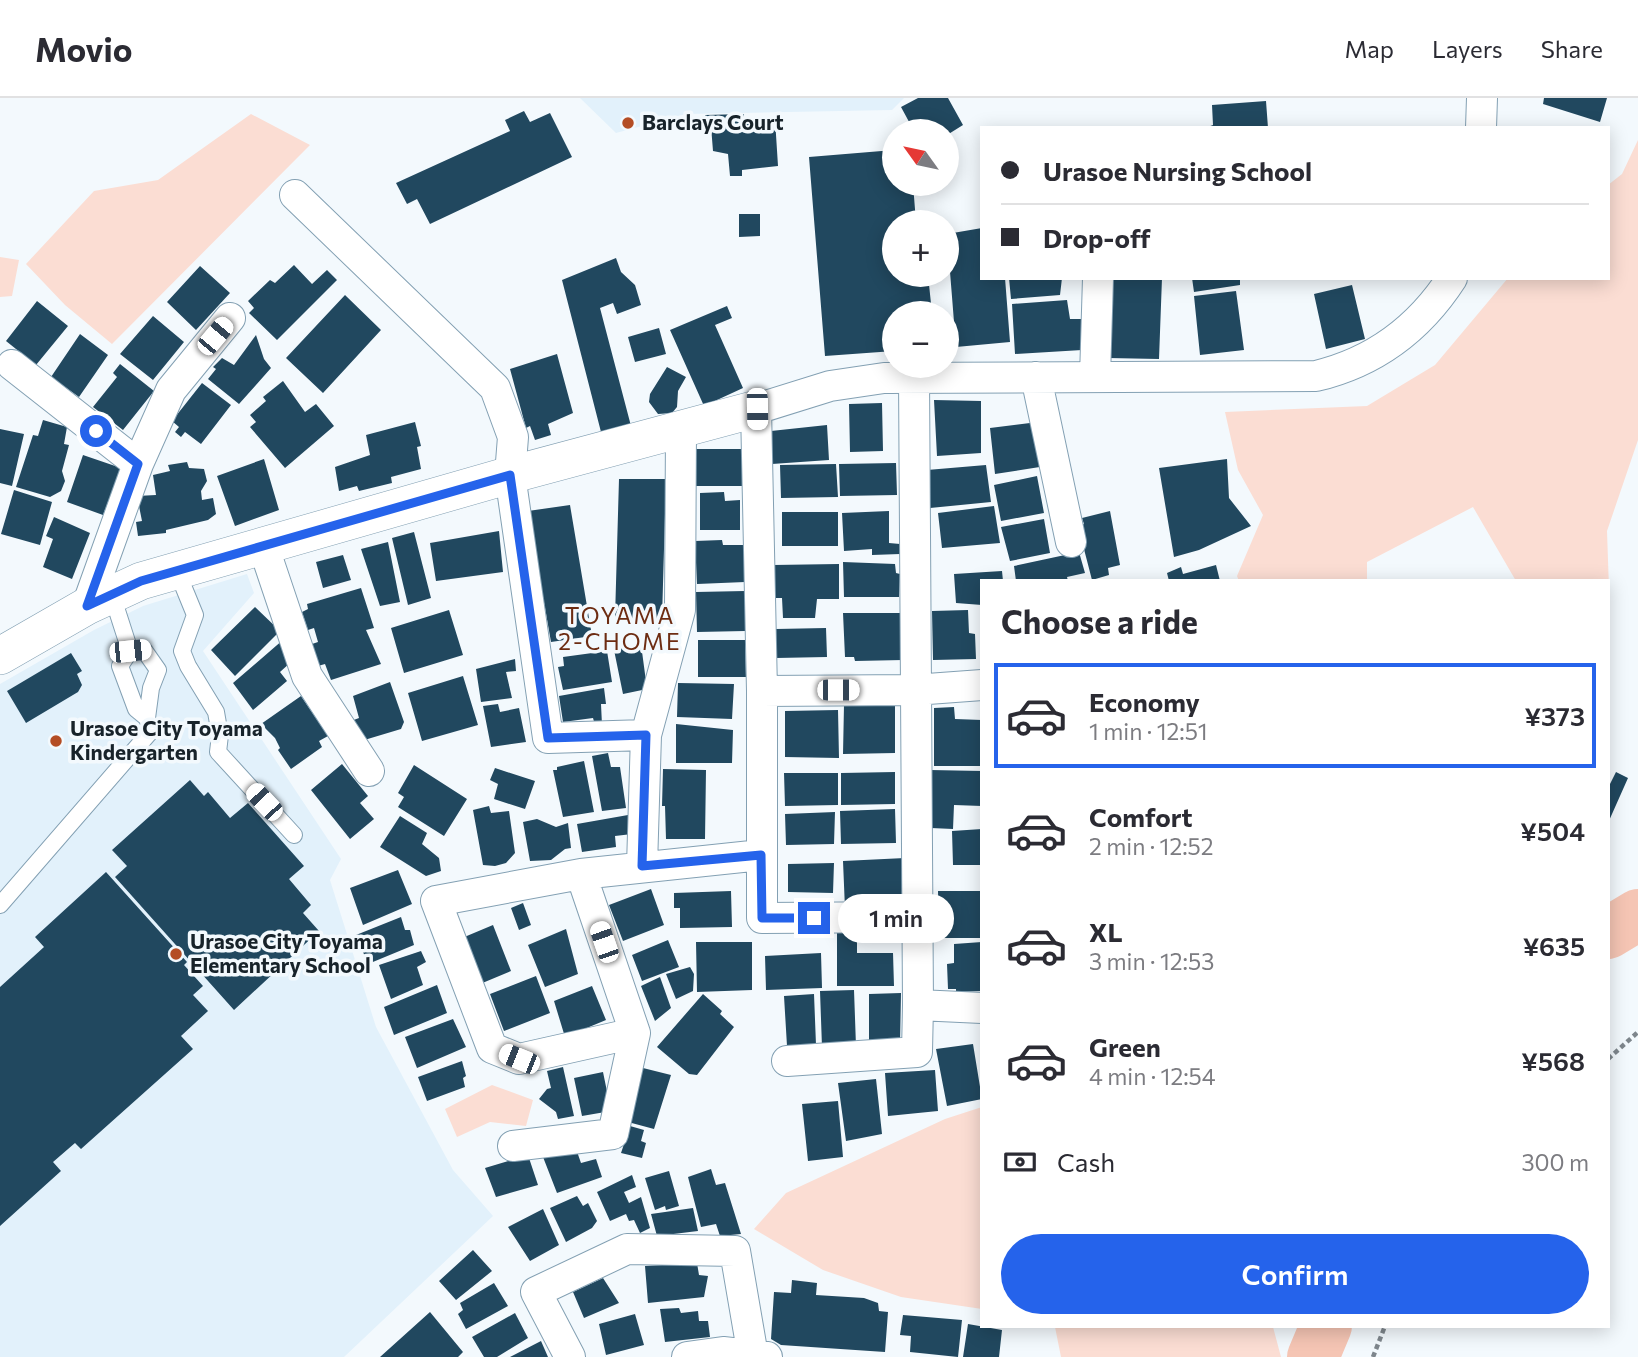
<!DOCTYPE html>
<meta charset="utf-8">
<style>
:root{--surface:#fff;--page:#f2f2f3;--text:#2b2b33;--muted:#7c7c81;--line:#e1e1e2;--accent:#2563eb}
body{margin:0;font-family:Commissioner,sans-serif;background:var(--page);color:var(--text);height:100vh;display:flex;flex-direction:column;font-size:26px;white-space:nowrap}
*{box-sizing:border-box;margin:0}
p{font-size:23px;color:var(--muted)}
.icon{flex:none;width:38px;height:38px;fill:none;stroke:currentColor;stroke-width:2;stroke-linecap:round;stroke-linejoin:round}
.map{position:relative;flex:1;overflow:hidden}
.side{position:absolute;left:980px;top:481px;width:630px;height:749px;display:flex;flex-direction:column;background:var(--surface);border-radius:0px;box-shadow:0 4px 18px #0003}
.side>*{flex:none}
.banner{position:absolute;left:980px;top:28px;width:630px;height:154px;border-radius:0px;box-shadow:0 4px 18px #0003;display:grid;align-content:center;height:154px;padding:0 21px;background:var(--surface)}
.needle{width:46px;rotate:303deg}
.fabs{position:absolute;left:882px;top:21px;display:grid;gap:14px}
.fabs a{display:grid;place-items:center;width:77px;height:77px;border-radius:50%;background:var(--surface);box-shadow:0 4px 18px #0003;font-size:35px}
.end{position:absolute;width:32px;height:32px;margin:-16px;border:9px solid #2563eb;background:#fff;box-shadow:0 0 0 4px #fff}
.from{border-radius:50%}
.bubble{position:absolute;height:49px;border-radius:24px;background:var(--surface);box-shadow:0 4px 18px #0003;font-size:23px;font-weight:600;line-height:49px;text-align:center}
.car{position:absolute;width:21px;height:42px;margin:-21px -10px;border-radius:9px;box-shadow:0 0 5px 2px #0007;background:linear-gradient(#fff 24%,#345 0 40%,#fff 0 76%,#345 0 86%,#fff 0)}
.banner b{display:flex;align-items:center;gap:24px;height:66px;font-size:26px}
.banner b+b{border-top:2px solid var(--line)}
.banner i{width:18px;height:18px;background:var(--text)}
ul{padding:0;list-style:none}
li{display:flex;align-items:center;gap:21px;height:105px;margin:0 14px 10px;padding:0 7px;border:4px solid transparent;border-radius:0px}
li div{flex:1}
li b{display:block;font-size:26px}
li em{font-style:normal;font-weight:600}
li.selected{border-color:var(--accent)}
li>.icon{width:63px;height:63px;stroke-width:1.5}
h2{padding:0 21px;font-size:32px;line-height:84px}
.pay{display:flex;align-items:center;gap:18px;height:77px;padding:0 21px;font-size:26px}
.pay p{margin-inline-start:auto}
.button{display:flex;gap:14px;margin-top:auto;padding:14px 21px}
.button a{flex:1;height:80px;border-radius:42px;background:var(--accent);color:#fff;font-size:28px;font-weight:600;line-height:80px;text-align:center}
header{display:flex;align-items:center;gap:42px;box-sizing:border-box;height:98px;padding:0 35px;background:var(--surface);border-bottom:2px solid var(--line)}
header strong{font-size:33px}
nav{display:flex;gap:38px;margin-inline-start:auto;font-size:24px}
.map>svg:first-child{display:block}
.built{fill:#e2f1fb}
.green{fill:#fbddd3}
.lines{fill:none;stroke-linecap:round;stroke-linejoin:round}
.river{stroke:#f5c5b4;stroke-width:52}
.building{fill:#21485f}
.service-casing{stroke:#83a0b3;stroke-width:18}
.minor-casing{stroke:#83a0b3;stroke-width:32}
.tertiary-casing{stroke:#83a0b3;stroke-width:38}
.path{stroke:#7e868c;stroke-width:4.5;stroke-dasharray:5 3.5;stroke-linecap:butt}
.service{stroke:#fff;stroke-width:16}
.minor{stroke:#fff;stroke-width:30}
.tertiary{stroke:#fff;stroke-width:37}
.route{stroke:#2563eb;stroke-width:9}
.poi-dot{fill:#b44d24;stroke:#f3f9fd;stroke-width:2.5}
.labels{text-anchor:middle;stroke-width:7;stroke-linejoin:round;paint-order:stroke}
.poi-label{font-size:21px;font-weight:bold;fill:#18232a;stroke:#f3f9fd;text-anchor:start}
.neighbourhood-label{font-size:23px;letter-spacing:2px;fill:#6d2c12;stroke:#f3f9fd}
</style>
<header>
<strong>Movio</strong>
<nav><a>Map</a><a>Layers</a><a>Share</a></nav>
</header>
<div class="map">
<svg width="1638" height="1259" viewBox="0 0 1638 1259">
<rect width="100%" height="100%" fill="#f3f9fd"/>
<path class="built" d="M580 0H904L892 12 686 16 616 35Z
M247 476 254 495 203 553 341 761 330 782 376 929 453 1072 493 1118 344 1259H0V586L94 532 143 508Z"/>
<path class="green" d="M251 16 310 47 112 246 65 207 26 166 94 93 158 82Z
M1638 42V342L1607 433 1610 520 1608 522V483H1516L1473 409 1367 464V483H1239L1237 478 1263 417 1238 372 1225 314 1367 308 1435 267 1508 180H1608V87L1622 76Z
M0 159 19 162 12 198 0 199Z
M492 987 533 1002 526 1028 490 1024 457 1039 445 1011Z
M982 1009V1211L901 1199 823 1172 754 1131 786 1095 945 1021Z
M1055 1229H1273L1281 1259H1061Z"/>
<g class="lines">
<path class="river" d="M1608 835 1638 817
M1313 1259 1326 1228"/>
</g>
<path class="building" d="M918 0H948L963 27 947 37V33H914L901 9Z
M1544 0H1607L1600 24 1543 6Z
M1266 3 1268 30H1205L1213 27 1212 7Z
M524 13 530 24 550 15 572 59 430 126 417 101 407 106 396 85 510 33 505 22Z
M744 16V23L775 21 778 68 742 72V78H730L728 56 713 53 711 28 706 27 705 17Z
M894 52V86H913L916 124H894V177H928L932 215H894V253L825 258 809 59Z
M739 116H760V138L739 139Z
M982 130V180H1005L1010 244 956 249 947 136Z
M616 160 621 174 635 187 641 207 617 216 613 205 600 210 631 328 601 334 562 182Z
M294 167 312 186 327 172 337 182 277 242 249 215 254 210 248 203 270 182 275 185Z
M200 168 230 195 196 232 167 204Z
M1009 180H1062L1060 197 1011 201Z
M1110 180H1162L1159 261 1108 260Z
M1192 180H1240V187L1194 194Z
M1352 187 1365 241 1326 251 1314 196Z
M1236 193 1244 252 1200 257 1194 198Z
M345 197 381 232 323 295 286 260Z
M1067 202 1070 221H1081L1082 252 1015 256 1012 206Z
M37 203 68 228 36 267 6 243Z
M727 208 732 220 715 227 743 290 704 308 670 232Z
M153 218 184 244 153 282 120 256Z
M659 230 666 256 635 264 628 239Z
M80 236 108 257 79 299 51 279Z
M256 237 264 261 271 270 239 306 208 281 216 271 213 269 222 260 234 267Z
M557 256 573 315 548 326 551 337 535 342 530 328 526 330 510 271Z
M120 266 154 293 123 332 93 309 117 279 113 275Z
M667 269 686 279 678 293 677 309 672 315 658 316 649 304 650 296Z
M283 283 305 314 316 306 334 328 285 370 250 329 256 324 250 317 266 303 263 299Z
M202 285 231 307 201 346 185 334 181 339 175 334 179 329 172 323Z
M934 302 981 303V355L937 358Z
M882 305 883 353 850 354 849 306Z
M43 322 67 329 64 346 69 347 62 373 65 383 61 393 50 399 16 389 33 337 38 338Z
M415 324 421 348 417 349 421 371 391 379 392 385 359 393 357 388 339 393 335 369 370 357 366 337Z
M1038 324 1046 368 995 376 990 330Z
M827 327 829 362 772 366 771 333Z
M0 331 24 336 12 388 0 385Z
M696 351H743V388H695Z
M83 357 121 370 103 417 67 404Z
M264 361 279 412 235 428 217 378Z
M1227 361 1229 400 1251 428 1199 452 1174 459 1159 370Z
M187 364 189 370 204 371 207 383 201 393 202 402 213 400 216 416 208 422 166 432V435L138 438 136 424 142 423 137 398 156 397 153 377 170 373 168 367Z
M896 365 897 397 840 398 839 366Z
M836 366 838 399 781 400 780 367Z
M986 367 991 404 930 410 927 372Z
M1037 378 1044 415 1001 423 994 387Z
M619 381H666L662 521 615 520Z
M14 392 52 404 40 447 1 436Z
M724 394 725 403 740 402V432H700V395Z
M570 407 592 538 551 544 528 413Z
M994 408 1000 445 942 450 938 415Z
M889 413V445L900 446V456L872 457V451L844 453 842 415Z
M1110 413 1120 467 1108 470 1109 477 1092 482 1078 428 1084 426 1082 420Z
M782 414H838V448H782Z
M54 419 90 435 72 481 43 469 53 441 46 438Z
M1044 421 1050 455 1010 463 1001 429Z
M499 433 503 474 436 483 430 445Z
M414 434 431 500 408 507 392 440Z
M722 442 723 447H744L745 484 697 486 695 443Z
M388 444 400 504 380 508 361 451Z
M1079 454 1085 475 1067 479 1068 483H1016L1014 468Z
M343 457 351 482 323 490 316 464Z
M843 464 895 466 896 475 900 476 899 499H844Z
M839 466V501H817L815 520H783L782 500H774L773 467Z
M1216 467 1220 483H1169L1167 475 1181 469 1183 476Z
M1002 473 1003 483H982V507L956 505 954 476Z
M361 490 374 530 366 532 381 566 331 582 325 566 318 568 312 546 318 544 314 530 308 532 302 514 308 511 307 506Z
M745 493V533L697 534 696 494Z
M255 509 280 533 235 578 211 552Z
M449 512 463 557 404 575 391 530Z
M968 512 969 535 975 536 976 561 933 562 932 513Z
M843 515H902L903 562 855 563 854 559H845Z
M826 530 827 559 776 560V531Z
M284 541 291 564 280 574 287 583 253 612 233 585Z
M698 542H745L746 579H698Z
M641 546 647 591 623 596 614 552Z
M607 553 612 584 563 592 558 569 564 568 563 559Z
M71 555 82 573 77 576 82 587 78 594 26 625 7 593Z
M515 561 516 573 506 574 512 600 481 604 476 571Z
M463 578 478 627 422 643 408 595Z
M390 584 404 624 401 631 361 643 351 623 359 620 353 598Z
M678 585 734 586 732 621 677 619Z
M604 590 606 606H601L602 627H595L593 620 563 624 559 598Z
M301 598 328 638 319 643 322 649 291 671 278 652 280 650 275 640 261 626Z
M498 606 500 614 519 610 526 644 491 649 483 608Z
M895 606V655L843 656 844 607Z
M954 609 955 621 982 622V668H934V610Z
M838 612 839 660 785 659V613Z
M676 626 733 632 732 665H676Z
M608 655 611 669H620L626 710 602 713 592 658Z
M584 663 594 714 563 719 553 672H557V669Z
M342 666 368 698 360 705 374 721 350 741 311 692Z
M414 667 467 701 444 738 398 709 404 699 398 695Z
M495 670 535 683 525 711 494 701 498 686 490 682Z
M663 671 706 672 705 741H666L665 708H662Z
M930 672 982 673V708L954 707 953 731 931 730Z
M895 674V706L841 707V675Z
M1616 674 1628 680 1608 725V690Z
M784 675H838V707L785 708Z
M190 682 204 698 208 694 230 720 248 705 304 768 289 781 311 807 303 815 319 833 234 912 115 779 127 768 112 752Z
M489 708 491 715 509 713 515 755 506 765 495 768 483 767 473 712Z
M895 711 896 745 841 746 840 713Z
M835 714 834 746 786 747 785 716Z
M628 717 632 736 615 738 616 749 582 754 577 726Z
M400 718 427 735 422 746 439 760 441 773 426 778 380 749Z
M537 721 556 729 568 725 571 750 565 751 551 762 530 763 523 724Z
M982 731V767H953L952 733Z
M905 760V806L845 811 843 763Z
M834 765 833 795 788 794V766Z
M398 772 412 806 363 827 350 790Z
M106 774 187 864 184 867 203 888 193 897 208 913 181 938 193 951 81 1051 75 1045 53 1064 61 1073 0 1128V889L44 849 35 839Z
M651 791 664 827 623 843 609 807Z
M731 793 732 829 680 830V810H674V795Z
M938 793H982V840H939Z
M523 805 531 827 519 832 511 810Z
M401 819 405 832H410L414 847 368 866 356 837Z
M493 827 511 873 480 886 462 840Z
M566 831 578 876 545 889 528 847Z
M857 831V855H893L894 888H837V832Z
M668 842 679 869 642 883 632 857Z
M696 844H752V892L697 894Z
M982 844V893L956 894V891H948L947 866 954 865V846Z
M421 853 426 864 417 869 423 887 391 901 379 867Z
M821 855 822 890 766 892 765 858Z
M690 869 694 876 693 893 676 901 666 876Z
M536 878 550 915 504 933 490 896Z
M660 879 671 910 655 923 641 888Z
M437 887 447 915 394 937 384 909Z
M592 888 606 922 565 939 554 903Z
M854 892 856 948 822 949 820 893Z
M901 895 900 947H869V896Z
M703 896 722 913 720 916 734 929 697 977 689 976 657 949Z
M814 896 816 947 787 948 784 898Z
M453 921 466 949 417 970 405 939Z
M973 946 982 1001 947 1008 936 951Z
M462 963 466 978 463 980 465 989 427 1003 418 979Z
M563 969 574 1018 558 1021 556 1014 539 1001 547 991 551 990 547 973Z
M643 970 671 977 654 1031 628 1024Z
M935 972 938 1013 888 1018 885 975Z
M603 974 611 1013 582 1018 574 980Z
M876 981 882 1036 846 1043 838 985Z
M838 1003 843 1059 808 1063 802 1006Z
M630 1028 644 1032 641 1043 646 1045 642 1060 621 1055Z
M574 1045 581 1065 596 1061 602 1079 557 1095 543 1059Z
M528 1057 538 1087 496 1099 485 1070Z
M711 1071 716 1087 725 1085 741 1136 720 1138 716 1126 701 1129 688 1079Z
M669 1073 679 1108 666 1112 665 1108 655 1112 645 1080Z
M632 1077 636 1089 624 1094 629 1105 641 1099 650 1130 640 1135 634 1122 629 1123 626 1116 610 1123 597 1094Z
M577 1098 583 1108 588 1105 597 1123 592 1130 566 1144 550 1110Z
M693 1110 698 1133 657 1138 651 1116Z
M543 1111 559 1147 530 1163 508 1129Z
M473 1152 492 1173 456 1202 439 1183Z
M697 1165 699 1177 708 1178 704 1199 648 1205 645 1168Z
M603 1180 619 1205 584 1220 573 1194Z
M792 1182 817 1185 816 1197 864 1200 878 1205 879 1213 888 1214 885 1254 781 1247 771 1241 774 1194 791 1195Z
M494 1185 508 1208 466 1231 458 1216 463 1212 460 1205Z
M679 1210 681 1215 698 1213 699 1223H708L710 1239 665 1244 660 1211Z
M430 1214 463 1254 458 1259H380Z
M515 1215 528 1240 497 1259H484L472 1239Z
M635 1216 644 1247 606 1257 599 1226Z
M903 1217 962 1222 958 1259 910 1254 911 1238 900 1237Z
M968 1226 1002 1232 999 1259H963Z
M541 1243 548 1259H510Z"/>
<g class="lines">
<defs>
<path id="service" d="M177 473 195 517 182 553 188 568 216 614 220 637 218 654 294 737
M130 553 144 552 158 572 151 590 147 620
M0 807 151 633 147 620 136 611 120 568 130 553 112 497"/>
<path id="minor" d="M1481 30 1482 0
M295 97 495 290 513 339 510 377 548 640 646 637 642 768
M12 267 138 366
M914 278 918 907 982 910
M1036 279 1071 444
M1095 279 1098 180
M263 447 307 578 369 673
M87 508 138 366 171 292 230 220
M762 593 914 592 982 587
M646 637 680 512 681 332
M581 776 635 935 519 961 492 950 436 803 581 776 761 757
M917 819 762 820V593L756 311 830 288 884 280 1316 278C1375 264 1419 231 1452 180
M787 963 917 954 918 907
M513 1048 613 1036 635 935
M570 1259 536 1194 627 1151 735 1153 753 1258
M687 1259 723 1254 767 1259"/>
<path id="tertiary" d="M0 558 87 508 141 483 510 377 756 311"/>
</defs>
<use href="#service" class="service-casing"/>
<use href="#minor" class="minor-casing"/>
<use href="#tertiary" class="tertiary-casing"/>
<path class="path" d="M1608 961 1638 934
M1373 1259 1385 1228"/>
<use href="#service" class="service"/>
<use href="#minor" class="minor"/>
<use href="#tertiary" class="tertiary"/>
</g>
<g class="lines">
<path class="route" d="M96 333 138 366 87 508 141 483 510 377 548 640 646 637 642 768 761 757 762 820H814"/>
</g>
<g class="poi-dot">
<circle cx="628" cy="25" r="7"/>
<circle cx="56" cy="643" r="7"/>
<circle cx="176" cy="856" r="7"/>
</g>
<g class="labels">
<g class="poi-label">
<text x="642" y="32">Barclays Court</text>
<text x="70" y="638">Urasoe City Toyama<tspan x="70" dy="24">Kindergarten</tspan></text>
<text x="190" y="851">Urasoe City Toyama<tspan x="190" dy="24">Elementary School</tspan></text>
</g>
<g class="neighbourhood-label">
<text x="620" y="526">TOYAMA<tspan x="620" dy="26">2-CHOME</tspan></text>
</g>
</g>
</svg>
<div class="fabs">
<a><svg class="needle" viewBox="-14 -14 28 28"><path d="M0-13l5 13h-10z" fill="#e53935"/><path d="M0 13l5-13h-10z" fill="#7c7c81"/></svg></a>
<a>+</a>
<a>−</a>
</div>
<i class="end from" style="left:96px;top:333px"></i>
<i class="end" style="left:814px;top:820px"></i>
<div class="bubble" style="left:838px;top:796px;width:116px">1 min</div>
<i class="car" style="left:215px;top:238px;rotate:40deg"></i>
<i class="car" style="left:757px;top:311px;rotate:179deg"></i>
<i class="car" style="left:130px;top:553px;rotate:84deg"></i>
<i class="car" style="left:838px;top:592px;rotate:90deg"></i>
<i class="car" style="left:264px;top:704px;rotate:317deg"></i>
<i class="car" style="left:604px;top:844px;rotate:341deg"></i>
<i class="car" style="left:519px;top:961px;rotate:292deg"></i>
<div class="banner">
<b><i class="from"></i>Urasoe Nursing School</b>
<b><i></i>Drop-off</b>
</div>
<section class="side">
<h2>Choose a ride</h2>
<ul>
<li class="selected"><svg class="icon" aria-label="car" viewBox="0 0 24 24"><path d="M5 17H2v-5l4-1 3-4h7l3 4 3 1v5h-3M9 17h6M6 11h13"/><circle cx="7" cy="17" r="2"/><circle cx="17" cy="17" r="2"/></svg><div><b>Economy</b><p>1 min · 12:51</p></div><em>¥373</em></li>
<li><svg class="icon" aria-label="car" viewBox="0 0 24 24"><path d="M5 17H2v-5l4-1 3-4h7l3 4 3 1v5h-3M9 17h6M6 11h13"/><circle cx="7" cy="17" r="2"/><circle cx="17" cy="17" r="2"/></svg><div><b>Comfort</b><p>2 min · 12:52</p></div><em>¥504</em></li>
<li><svg class="icon" aria-label="car" viewBox="0 0 24 24"><path d="M5 17H2v-5l4-1 3-4h7l3 4 3 1v5h-3M9 17h6M6 11h13"/><circle cx="7" cy="17" r="2"/><circle cx="17" cy="17" r="2"/></svg><div><b>XL</b><p>3 min · 12:53</p></div><em>¥635</em></li>
<li><svg class="icon" aria-label="car" viewBox="0 0 24 24"><path d="M5 17H2v-5l4-1 3-4h7l3 4 3 1v5h-3M9 17h6M6 11h13"/><circle cx="7" cy="17" r="2"/><circle cx="17" cy="17" r="2"/></svg><div><b>Green</b><p>4 min · 12:54</p></div><em>¥568</em></li>
</ul>
<div class="pay"><svg class="icon" aria-label="cash" viewBox="0 0 24 24"><path d="M3 7h18v10H3z"/><circle cx="12" cy="12" r="2"/></svg>Cash<p>300 m</p></div>
<div class="button"><a>Confirm</a></div>
</section>
</div>
